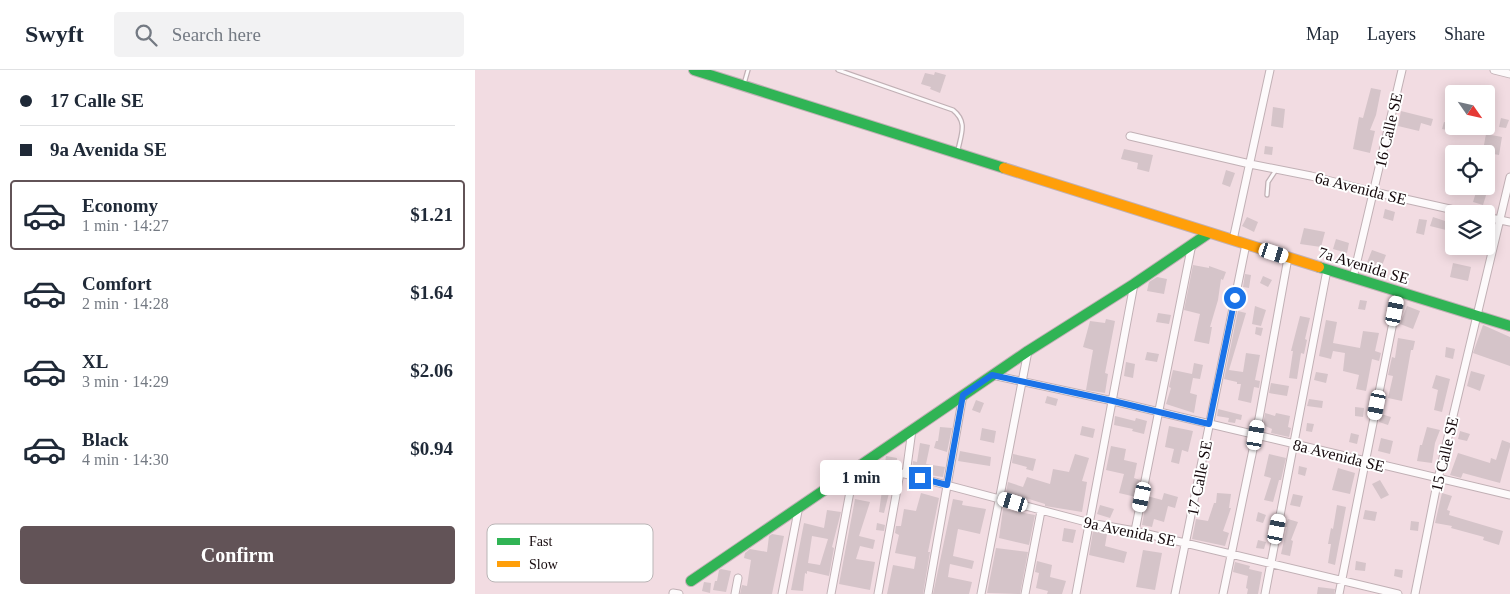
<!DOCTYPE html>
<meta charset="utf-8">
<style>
:root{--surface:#fff;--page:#f2f2f3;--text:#1f2937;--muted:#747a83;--line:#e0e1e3;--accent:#625357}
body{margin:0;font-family:Georgia,serif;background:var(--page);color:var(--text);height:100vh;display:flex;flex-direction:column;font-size:19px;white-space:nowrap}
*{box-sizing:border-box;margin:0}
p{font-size:16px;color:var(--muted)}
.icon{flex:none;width:28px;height:28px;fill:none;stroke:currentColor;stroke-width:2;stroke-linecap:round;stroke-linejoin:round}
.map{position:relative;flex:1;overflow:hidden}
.panel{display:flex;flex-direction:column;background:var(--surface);width:475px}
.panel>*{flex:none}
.banner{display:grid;align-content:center;height:110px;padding:0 20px;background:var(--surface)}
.needle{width:32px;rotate:124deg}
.controls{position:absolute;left:970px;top:15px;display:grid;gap:10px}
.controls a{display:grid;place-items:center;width:50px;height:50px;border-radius:5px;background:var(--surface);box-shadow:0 2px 12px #0003;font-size:25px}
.end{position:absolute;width:22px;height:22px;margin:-11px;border:6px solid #1a73e8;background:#fff;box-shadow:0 0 0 2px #fff}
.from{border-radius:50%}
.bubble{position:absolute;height:35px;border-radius:5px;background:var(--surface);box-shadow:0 2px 12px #0003;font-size:16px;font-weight:800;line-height:35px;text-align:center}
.car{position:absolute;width:15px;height:30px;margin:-15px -8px;border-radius:6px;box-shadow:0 0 4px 1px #0007;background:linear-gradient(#fff 24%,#345 0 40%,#fff 0 76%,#345 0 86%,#fff 0)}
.banner b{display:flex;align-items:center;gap:18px;height:48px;font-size:19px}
.banner b+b{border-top:1px solid var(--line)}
.banner i{width:12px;height:12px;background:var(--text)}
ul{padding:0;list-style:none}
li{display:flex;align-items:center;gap:15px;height:70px;margin:0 10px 8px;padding:0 10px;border:2px solid transparent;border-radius:5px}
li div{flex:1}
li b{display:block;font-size:19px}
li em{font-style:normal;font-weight:800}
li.current{border-color:var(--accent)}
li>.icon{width:45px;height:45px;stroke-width:1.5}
.cta{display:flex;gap:10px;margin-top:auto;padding:10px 20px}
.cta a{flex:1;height:58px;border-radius:5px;background:var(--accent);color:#fff;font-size:20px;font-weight:800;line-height:58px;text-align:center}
header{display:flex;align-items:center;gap:30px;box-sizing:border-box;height:70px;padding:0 25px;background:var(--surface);border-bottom:1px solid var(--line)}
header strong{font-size:24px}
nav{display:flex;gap:28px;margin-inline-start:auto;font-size:18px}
.search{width:350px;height:45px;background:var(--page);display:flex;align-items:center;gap:12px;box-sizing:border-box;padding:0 18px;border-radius:5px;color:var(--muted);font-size:19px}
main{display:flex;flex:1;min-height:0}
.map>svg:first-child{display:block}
.building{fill:#d5c4c9;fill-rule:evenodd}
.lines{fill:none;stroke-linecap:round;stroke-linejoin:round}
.lane-casing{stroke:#c1b0b5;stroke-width:5.5}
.street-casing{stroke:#c1b0b5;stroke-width:9}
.fast-casing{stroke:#c1b0b5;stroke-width:12}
.slow-casing{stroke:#c1b0b5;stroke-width:12}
.lane{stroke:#fdfafb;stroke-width:3}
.street{stroke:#fdfafb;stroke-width:7}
.fast{stroke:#30b455;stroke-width:10}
.slow{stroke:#ff9f0a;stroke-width:10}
.route{stroke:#1a73e8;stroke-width:6}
.labels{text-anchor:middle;stroke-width:4;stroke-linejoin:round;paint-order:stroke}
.street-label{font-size:16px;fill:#15090c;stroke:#fff}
.key{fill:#fff;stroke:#b9b5b6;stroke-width:1}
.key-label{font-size:14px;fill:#15090c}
</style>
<header>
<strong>Swyft</strong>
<div class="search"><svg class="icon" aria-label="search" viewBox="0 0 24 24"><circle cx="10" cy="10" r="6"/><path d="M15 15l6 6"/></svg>Search here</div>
<nav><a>Map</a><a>Layers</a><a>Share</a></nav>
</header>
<main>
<section class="panel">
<div class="banner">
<b><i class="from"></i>17 Calle SE</b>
<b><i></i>9a Avenida SE</b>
</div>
<ul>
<li class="current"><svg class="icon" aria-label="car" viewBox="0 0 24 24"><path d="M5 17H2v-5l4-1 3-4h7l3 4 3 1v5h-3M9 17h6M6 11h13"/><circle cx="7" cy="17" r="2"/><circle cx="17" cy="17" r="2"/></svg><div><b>Economy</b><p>1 min · 14:27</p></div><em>$1.21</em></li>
<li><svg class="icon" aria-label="car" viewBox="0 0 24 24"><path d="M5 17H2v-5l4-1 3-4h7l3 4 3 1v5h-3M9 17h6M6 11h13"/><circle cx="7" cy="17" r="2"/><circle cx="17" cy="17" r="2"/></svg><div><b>Comfort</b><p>2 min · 14:28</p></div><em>$1.64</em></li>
<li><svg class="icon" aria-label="car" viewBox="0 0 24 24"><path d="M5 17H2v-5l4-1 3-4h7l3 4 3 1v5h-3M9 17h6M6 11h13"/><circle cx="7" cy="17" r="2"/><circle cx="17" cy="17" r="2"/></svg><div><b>XL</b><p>3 min · 14:29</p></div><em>$2.06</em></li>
<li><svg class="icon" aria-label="car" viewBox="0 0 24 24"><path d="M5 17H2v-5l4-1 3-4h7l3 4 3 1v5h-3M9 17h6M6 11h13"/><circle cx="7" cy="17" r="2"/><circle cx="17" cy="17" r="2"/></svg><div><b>Black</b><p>4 min · 14:30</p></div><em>$0.94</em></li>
</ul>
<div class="cta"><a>Confirm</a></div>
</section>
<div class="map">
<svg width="1035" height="524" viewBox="0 0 1035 524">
<rect width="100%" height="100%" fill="#f2dce2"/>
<path class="building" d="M460 2 471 5 465 23 455 19 456 17 446 14 450 3 459 5Z
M896 18 906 20 901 45 895 60 900 61 895 83 878 79 884 47 888 48Z
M798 37 810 39 808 58 796 56Z
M926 41 958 49 956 56 946 53 944 61 923 56Z
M1026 48 1034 50 1031 58 1024 57Z
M969 52 978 54 977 61 967 59Z
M1011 64 1027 67 1024 85 1013 83 1014 76 1009 75Z
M790 76 798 77 797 85 789 84Z
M649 79 678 85 674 102 662 99 663 93 646 89Z
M751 100 760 103 755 117 747 114Z
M1002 119 1012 122 1008 135 998 132Z
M910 139 920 142 918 151 908 148Z
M772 147 783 152 779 162 767 156Z
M958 147 979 154V162L955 156Z
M944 149 952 150 949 165 941 163Z
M829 158 850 162 846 177 825 174Z
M861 169 874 173 872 183 858 179Z
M897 180 911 185 905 201 891 195Z
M978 193 996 197 993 211 975 207Z
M718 195 734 198V196L751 202 748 210 746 209 743 230 735 257H737L734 274 719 271 725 244 709 240Z
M770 204 776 205 774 218 768 217Z
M788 206 797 210 793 217 785 213Z
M682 207 692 209 689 224 672 221 674 212Z
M885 230 892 231 890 240 883 239Z
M780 236 791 240 786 256 777 254Z
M932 236 945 241 938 259 925 254Z
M763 241 771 243 754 300 768 302 771 283 785 285 780 310 785 311 784 318 779 317 776 333 763 330 766 314H762V312L749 309Z
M683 243 696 245 694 254 681 252Z
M825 246 835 248 830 269 832 270 829 284 826 283 822 309 814 308 818 281H816Z
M631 249 640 251 630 303 633 304 630 323 611 320 618 280 608 277 615 251 630 253Z
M851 250 862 252 858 273 885 278 888 261 904 263 900 281 906 283 904 291 897 289 891 321 881 319 884 305 868 301 870 283 858 281 856 289 844 286Z
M1008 255 1035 267V296L998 283Z
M781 257 788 258 786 266 780 264Z
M923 268 940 271 938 280H936L927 331 913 328 918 306 913 305 917 287 920 288Z
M971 277 980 279 978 289 970 287Z
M672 282 684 284 682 292 670 290Z
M651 292 660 294 658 308 649 306Z
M719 293 728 295 725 309 718 308 715 323 722 325 719 343 691 334 696 318 694 317 698 300 717 304Z
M996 301 1010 305 1005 321 992 316Z
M841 302 853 304 851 313 839 310Z
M961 305 975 309 967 342 959 340 963 320 957 318Z
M796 313 814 316 812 326 794 323Z
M572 326 583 329 581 336 570 333Z
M834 329 848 331 847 338 832 336Z
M501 330 509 333 505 343 497 340Z
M880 337 889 338 888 347 880 346Z
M743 339 767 345 766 350 761 349 760 353 753 352 754 348 742 346Z
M790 343 800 346 801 343 815 346 813 357 816 358 814 367 796 363 797 359 788 355Z
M906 344 916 347 913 355 904 352Z
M640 346 660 351 661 348 672 351 669 364 657 361 658 359 639 355Z
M832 353 839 354 837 362 831 361Z
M607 356 620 359 618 368 605 365Z
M694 356 718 361 713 382 707 380 704 394 696 392 699 379 690 377Z
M465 357 477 358 472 382 459 378 461 371H463Z
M952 357 965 360 960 373 957 393 942 391 945 375H947Z
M507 358 521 361 519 373 505 370Z
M985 361 995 364 992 371 983 369Z
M876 363 884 365 882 374 874 372Z
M906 368 918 371 915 384 903 381Z
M1027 370 1035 373V377L1025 413 988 403 986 408 975 405 983 383 1015 393 1016 388 1021 390Z
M445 373 455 375 451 394 470 397 468 407 454 405 437 399 438 391 442 392Z
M636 376 651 379 649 390 662 393 659 408 665 410 661 427 644 423 649 404 631 400Z
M485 381 516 387 515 396 483 391Z
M538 384 561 389 558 401 551 399 552 397 537 393Z
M600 384 614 388 607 411 612 412 607 442 570 436V434L531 422 533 412 548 417 552 407 575 414 578 399 594 402Z
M794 384 811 388 806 410H804L798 432 789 430 796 408 789 406Z
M411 386 422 388V394L410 393Z
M824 396 832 398 830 406 823 404Z
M863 398 880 403 875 424 857 420Z
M905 410 914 425 906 429 897 414Z
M408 413 416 415 409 443 404 442Z
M446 423 464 428 453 482H455L448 524H412L418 495 439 499 441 487 420 483 424 465 420 463 421 456H426L429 439 441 441Z
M689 423 703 427 700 438 693 436 689 452 679 449 677 457 667 455 672 426 687 430Z
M742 423 756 424 754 438H756L748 461 754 463 750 476 717 469 721 449 733 451 739 433H741Z
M967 423 977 426 972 440 975 441 974 445 1028 461 1024 475 1008 470 1009 467 976 458 977 456 960 453Z
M818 424 828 426 825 437 815 435Z
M380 429 395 432 384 466 400 470 398 479 385 476 381 489 400 492 395 520 364 514Z
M478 429 488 431 487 435 511 439 505 464 483 459 478 486 499 491 497 499 475 494 473 507 497 512 494 524H458Z
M625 435 639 439 635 448 622 444Z
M862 435 871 437 860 495 853 493 856 474H853L856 458 858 459Z
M528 439 560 445 554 475 524 468Z
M352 440 366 442 357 477 359 478 354 506 332 501V504L330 503 328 521 316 520 329 453 349 458ZM337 466 353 469 345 495 333 493Z
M890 440 902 442 900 451 888 449Z
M783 442 791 445 788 453 781 451Z
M813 449 823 452 816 470 818 471 815 486 806 484 812 457H810Z
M936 451 944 452 943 461 935 460Z
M402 453 410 455 409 461 401 460Z
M589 458 601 460 598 473 587 471Z
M618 461 632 464 630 476 652 482 649 493 614 485Z
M297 464 309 466 297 524H265L267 515 272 516 276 490 269 488 270 483 275 479 292 482 294 466Z
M783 470 791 472 789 479 781 478Z
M521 478 553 482 545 524 512 523Z
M668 480 687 483 680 520 661 517Z
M562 491 577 495 575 507 591 511 587 524H572L573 521 561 518 564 503 560 502Z
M881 491 891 493 890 501 880 500Z
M760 492 775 496 774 499 787 502 783 524H772L773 519 771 518 773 506 758 502Z
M246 499 256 501 251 522 238 520 240 511H242L244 500Z
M920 499 928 500 927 508 919 506Z
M229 512 236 513 235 523 227 521Z
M843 517 860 519 859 524H842Z"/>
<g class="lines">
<defs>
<path id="lane" d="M363 0 478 40C493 52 486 64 483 80
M269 14 273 0
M792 125 793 112 801 100"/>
<path id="street" d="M1019 0 1035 4
M655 66 775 94 836 106 899 122 997 144
M1011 147 1035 152
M758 170 795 0
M878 208 927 0
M517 305 638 331 1035 425
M388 393 615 453 660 461 923 524
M431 404 437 360
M660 461 717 174
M198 523 204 524
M260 524 263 508
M307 524 324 436
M356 524 379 400
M403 524 425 403
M453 524 488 325
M506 524 553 281
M550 524 566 441
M601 524 659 214
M700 524 771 174
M748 524 781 365 813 188
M790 524 852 200
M864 524 924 222
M940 524 963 409 1035 107"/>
<path id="fast" d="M219 0 529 98
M844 197 1035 256
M216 511 553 281 659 214 734 163"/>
<path id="slow" d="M529 98 844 197"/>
</defs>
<use href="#lane" class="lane-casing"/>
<use href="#street" class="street-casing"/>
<use href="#fast" class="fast-casing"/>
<use href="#slow" class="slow-casing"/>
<use href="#lane" class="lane"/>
<use href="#street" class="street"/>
<use href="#fast" class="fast"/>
<use href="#slow" class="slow"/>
</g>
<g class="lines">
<path class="route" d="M445 408 472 415 488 325 517 305 638 331 734 354 760 228"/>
</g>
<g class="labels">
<g class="street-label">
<text transform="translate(913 60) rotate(-77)" y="6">16 Calle SE</text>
<text transform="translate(886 118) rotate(14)" y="6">6a Avenida SE</text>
<text transform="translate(889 195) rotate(17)" y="6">7a Avenida SE</text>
<text transform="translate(969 384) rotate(-77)" y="6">15 Calle SE</text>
<text transform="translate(864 385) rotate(14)" y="6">8a Avenida SE</text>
<text transform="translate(724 408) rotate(-79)" y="6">17 Calle SE</text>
<text transform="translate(655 461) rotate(12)" y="6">9a Avenida SE</text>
</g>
</g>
<rect x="12" y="454" width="166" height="58" rx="8" class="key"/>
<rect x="22" y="468" width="23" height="7" fill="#30b455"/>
<rect x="22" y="491" width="23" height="6" fill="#ff9f0a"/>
<g class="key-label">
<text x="54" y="476">Fast</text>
<text x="54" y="499">Slow</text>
</g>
</svg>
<div class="controls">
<a><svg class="needle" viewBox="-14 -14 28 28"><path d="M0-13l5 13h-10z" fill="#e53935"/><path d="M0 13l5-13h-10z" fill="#747a83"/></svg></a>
<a><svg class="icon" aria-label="locate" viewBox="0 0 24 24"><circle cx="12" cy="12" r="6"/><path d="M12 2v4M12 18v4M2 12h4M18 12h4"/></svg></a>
<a><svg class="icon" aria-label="layers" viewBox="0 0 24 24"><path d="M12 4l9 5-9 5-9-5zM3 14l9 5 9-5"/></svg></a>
</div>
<i class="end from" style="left:760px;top:228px"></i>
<i class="end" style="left:445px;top:408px"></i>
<div class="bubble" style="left:345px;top:390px;width:82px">1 min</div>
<i class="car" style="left:799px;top:183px;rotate:108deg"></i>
<i class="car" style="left:920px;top:241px;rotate:11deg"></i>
<i class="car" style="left:902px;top:335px;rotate:191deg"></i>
<i class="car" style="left:781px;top:365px;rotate:10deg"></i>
<i class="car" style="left:667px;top:427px;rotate:192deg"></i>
<i class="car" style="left:538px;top:432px;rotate:287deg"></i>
<i class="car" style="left:802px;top:459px;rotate:11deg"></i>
</div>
</main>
